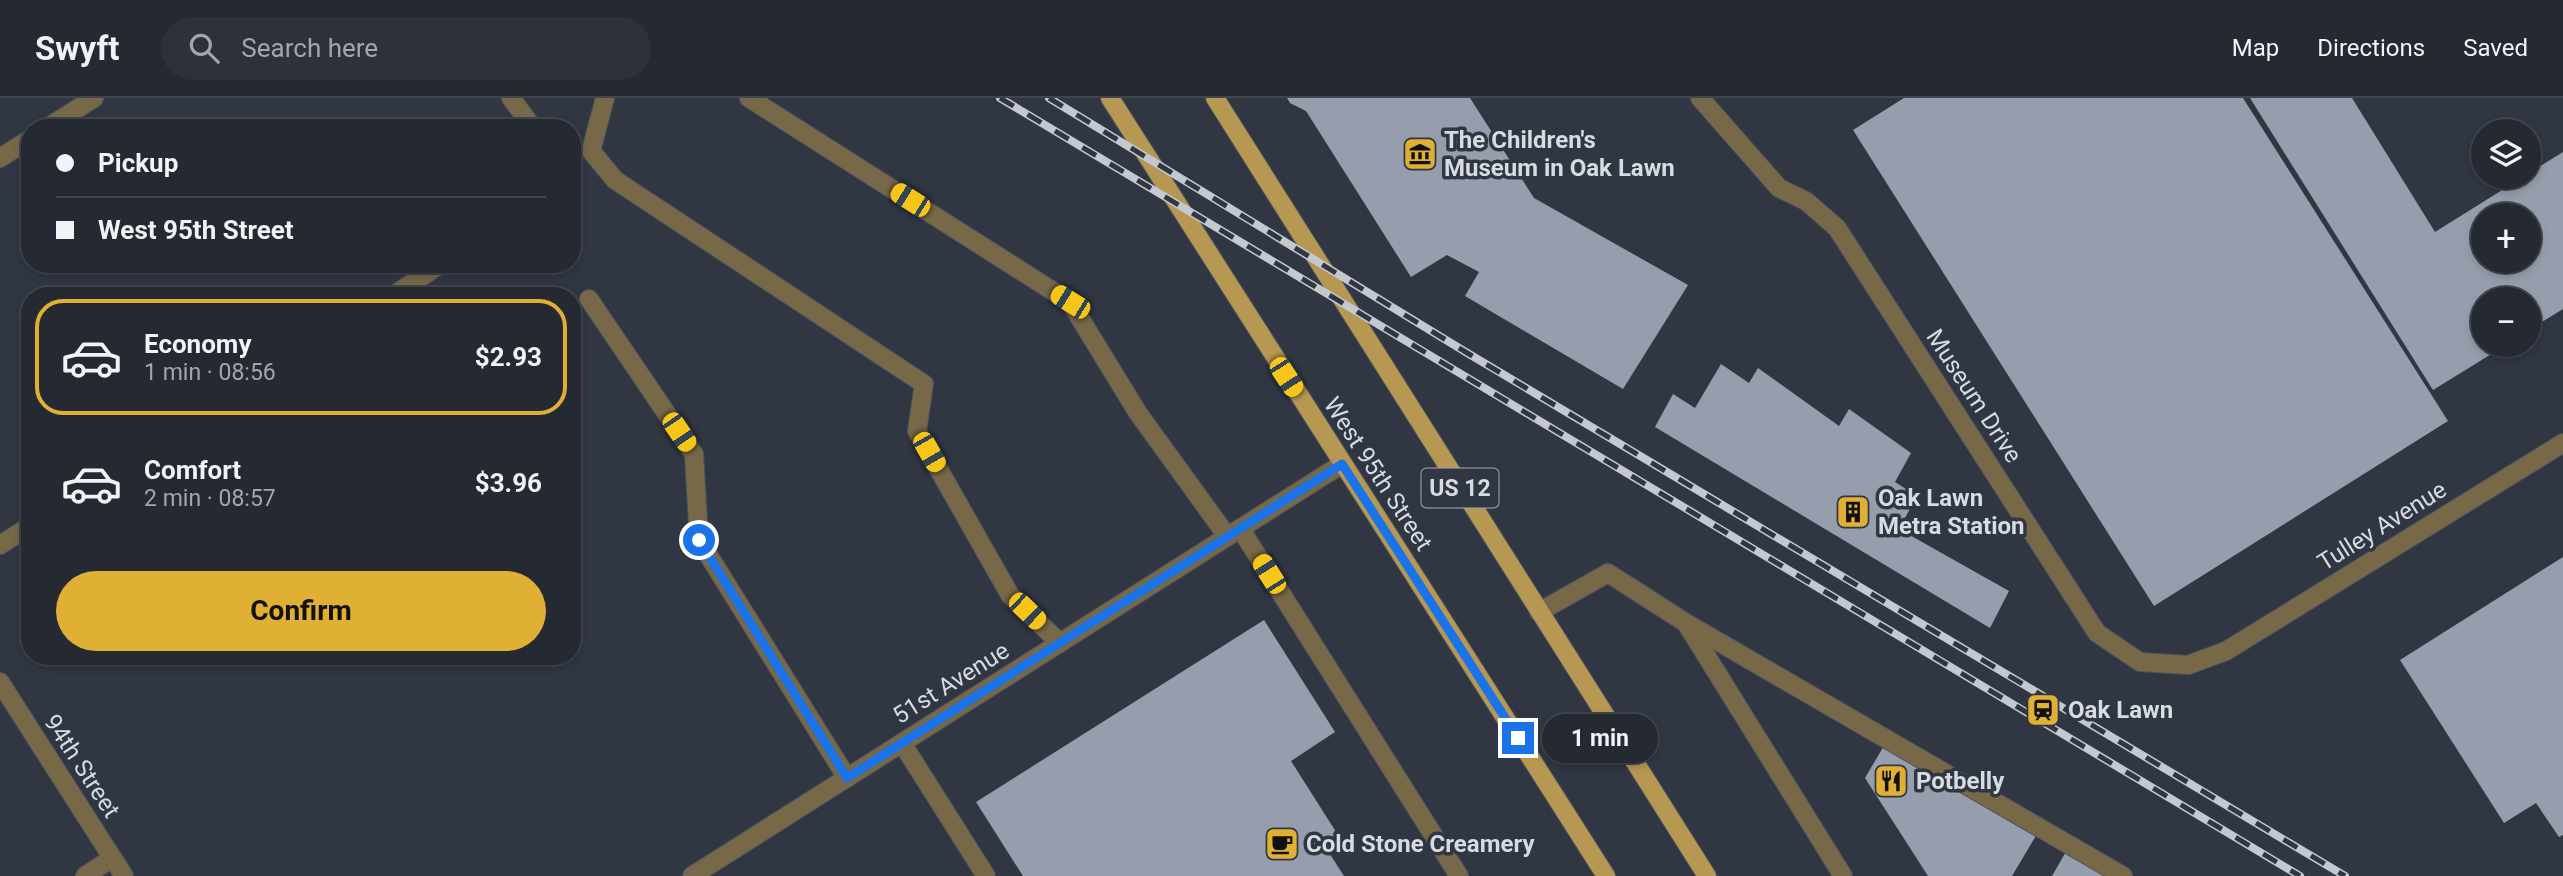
<!DOCTYPE html>
<meta charset="utf-8">
<style>
:root{--surface:#242932;--page:#2c313a;--text:#f1f3f6;--muted:#a3a6ac;--line:#41454d;--accent:#e0b034}
body{margin:0;font-family:Roboto,sans-serif;background:var(--page);color:var(--text);height:100vh;display:flex;flex-direction:column;font-size:26px;white-space:nowrap}
*{box-sizing:border-box;margin:0}
p{font-size:23px;color:var(--muted)}
.icon{flex:none;width:38px;height:38px;fill:none;stroke:currentColor;stroke-width:2;stroke-linecap:round;stroke-linejoin:round}
.map{position:relative;flex:1;overflow:hidden}
.drawer{position:absolute;left:21px;top:189px;width:560px;height:378px;display:flex;flex-direction:column;background:var(--surface);border-radius:28px;box-shadow:0 4px 10px #0003,0 0 0 2px var(--line)}
.drawer>*{flex:none}
.guide{position:absolute;left:21px;top:21px;width:560px;height:154px;border-radius:28px;box-shadow:0 4px 10px #0003,0 0 0 2px var(--line);display:grid;align-content:center;height:154px;padding:0 35px;background:var(--surface)}
.buttons{position:absolute;left:2471px;top:21px;display:grid;gap:14px}
.buttons a{display:grid;place-items:center;width:70px;height:70px;border-radius:50%;background:var(--surface);box-shadow:0 4px 10px #0003,0 0 0 2px var(--line);font-size:35px}
.end{position:absolute;width:32px;height:32px;margin:-16px;border:9px solid #1a73e8;background:#fff;box-shadow:0 0 0 4px #fff}
.from{border-radius:50%}
.bubble{position:absolute;height:49px;border-radius:24px;background:var(--surface);box-shadow:0 4px 10px #0003,0 0 0 2px var(--line);font-size:23px;font-weight:700;line-height:49px;text-align:center}
.car{position:absolute;width:21px;height:42px;margin:-21px -10px;border-radius:9px;box-shadow:0 0 5px 2px #0007;background:linear-gradient(#f5c518 24%,#345 0 40%,#f5c518 0 76%,#345 0 86%,#f5c518 0)}
.guide b{display:flex;align-items:center;gap:24px;height:66px;font-size:26px}
.guide b+b{border-top:2px solid var(--line)}
.guide i{width:18px;height:18px;background:var(--text)}
ul{padding:12px 0 0;list-style:none}
li{display:flex;align-items:center;gap:21px;height:116px;margin:0 14px 10px;padding:0 21px;border:4px solid transparent;border-radius:28px}
li div{flex:1}
li b{display:block;font-size:26px}
li em{font-style:normal;font-weight:700}
li.selected{border-color:var(--accent)}
li>.icon{width:63px;height:63px;stroke-width:1.5}
.button{display:flex;gap:14px;margin-top:auto;padding:14px 35px}
.button a{flex:1;height:80px;border-radius:42px;background:var(--accent);color:#111;font-size:28px;font-weight:700;line-height:80px;text-align:center}
header{display:flex;align-items:center;gap:42px;box-sizing:border-box;height:98px;padding:0 35px;background:var(--surface);border-bottom:2px solid var(--line)}
header strong{font-size:33px}
nav{display:flex;gap:38px;margin-inline-start:auto;font-size:24px}
.search{width:490px;height:63px;background:var(--page);display:flex;align-items:center;gap:18px;box-sizing:border-box;padding:0 24px;border-radius:38px;color:var(--muted);font-size:26px}
.map>svg:first-child{display:block}
.building{fill:#969ead;fill-rule:evenodd}
.lines{fill:none;stroke-linecap:round;stroke-linejoin:round}
.lane-casing{stroke:#4e5560;stroke-width:20}
.street-casing{stroke:#4e5560;stroke-width:20}
.primary-casing{stroke:#4e5560;stroke-width:20}
.lane{stroke:#776848;stroke-width:18}
.street{stroke:#776848;stroke-width:18}
.primary{stroke:#b79852;stroke-width:18}
.rail-casing{stroke:#c4c9d1;stroke-width:8}
.rail{stroke:#303743;stroke-width:5;stroke-dasharray:16;stroke-linecap:butt}
.route{stroke:#1a73e8;stroke-width:9}
.labels{text-anchor:middle;stroke-width:7;stroke-linejoin:round;paint-order:stroke}
.shield{fill:#303743;stroke:#a5aab3;stroke-width:2}
.shield-label{font-size:23px;font-weight:bold;fill:#d7dce3}
.poi-label{font-size:24px;font-weight:bold;fill:#d7dce3;stroke:#303743;text-anchor:start}
.street-label{font-size:24px;fill:#d7dce3;stroke:#303743}
</style>
<header>
<strong>Swyft</strong>
<div class="search"><svg class="icon" aria-label="search" viewBox="0 0 24 24"><circle cx="10" cy="10" r="6"/><path d="M15 15l6 6"/></svg>Search here</div>
<nav><a>Map</a><a>Directions</a><a>Saved</a></nav>
</header>
<div class="map">
<svg width="2563" height="778" viewBox="0 0 2563 778">
<rect width="100%" height="100%" fill="#303743"/>
<path class="building" d="M1287 0H1470L1534 100 1688 187 1623 291 1465 198 1479 174 1447 157 1411 179 1306 13 1290 5Z
M1904 0H2243L2448 323 2154 508 1853 32Z
M2250 0H2352L2435 134 2523 79H2529V75L2563 54V211L2529 232V201H2483V247H2506L2433 292ZM2483 117H2529V163H2483Z
M1721 266 1749 285 1758 270 1839 328 1849 311 1911 355 1895 384 1917 398 1899 431 2009 493 1990 530 1655 329 1673 296 1695 310Z
M2563 459V737L2559 739 2536 705 2504 725 2400 562Z
M1264 522 1335 634 1291 663 1338 737 1324 747 1344 778H1023L976 704Z
M1885 646 2037 736 2012 778H1928L1865 680Z
M2067 752 2110 778H2052Z"/>
<g class="lines">
<defs>
<path id="lane" d="M605 0 591 53 615 82 924 286 917 333 1010 497 1060 545
M749 0 1070 204 1138 315 1227 438
M47 30 94 0
M0 60 30 41
M589 201 694 356 699 442 847 680
M1240 430 1459 778
M1539 514 1608 475 1686 525 1843 778
M1686 525 2123 778
M902 645 986 778
M85 778 112 760"/>
<path id="street" d="M511 0 533 30
M1700 0 1779 90 1806 103 1837 130 2097 535 2140 564 2188 567 2226 553 2563 345
M392 198 441 166
M0 447 30 428
M0 584 124 778
M692 778 1342 366"/>
<path id="primary" d="M1110 0 1606 778
M1215 0 1707 778"/>
</defs>
<use href="#lane" class="lane-casing"/>
<use href="#street" class="street-casing"/>
<use href="#primary" class="primary-casing"/>
<use href="#lane" class="lane"/>
<use href="#street" class="street"/>
<use href="#primary" class="primary"/>
<defs>
<path id="rail" d="M1000 0 2300 778
M1049 0 1469 256 2345 778"/>
</defs>
<use href="#rail" class="rail-casing"/>
<use href="#rail" class="rail"/>
</g>
<g class="lines">
<path class="route" d="M699 442 847 680 1342 366 1518 640"/>
</g>
<defs>
<symbol id="museum-square" viewBox="-11 -11 22 22"><rect x="-9" y="-9" width="18" height="18" rx="4" fill="#e0b034" stroke="#303743"/><path d="M0-6L6-3V-2H-6V-3ZM-5-1h2V3h-2ZM-1-1h2V3h-2ZM3-1h2V3H3ZM-6 4H6V6H-6Z" fill="#111"/></symbol>
<symbol id="building-square" viewBox="-11 -11 22 22"><rect x="-9" y="-9" width="18" height="18" rx="4" fill="#e0b034" stroke="#303743"/><path d="M-4-6H4V6H1V3H-1V6H-4ZM-2.5-4.3h1.7v1.8h-1.7ZM.8-4.3h1.7v1.8H.8ZM-2.5-1h1.7V.8h-1.7ZM.8-1h1.7V.8H.8Z" fill="#111"/></symbol>
<symbol id="station-square" viewBox="-11 -11 22 22"><rect x="-9" y="-9" width="18" height="18" rx="4" fill="#e0b034" stroke="#303743"/><path d="M-3-6H3Q5-6 5-4V2Q5 4 3 4L4.5 6H3L1.5 4h-3L-3 6H-4.5L-3 4Q-5 4-5 2V-4Q-5-6-3-6ZM-3.5-4v3h7v-3ZM-3.5 1v1.5H-2V1ZM2 1v1.5H3.5V1Z" fill="#111"/></symbol>
<symbol id="restaurant-square" viewBox="-11 -11 22 22"><rect x="-9" y="-9" width="18" height="18" rx="4" fill="#e0b034" stroke="#303743"/><path d="M-5-6h1v4h1v-4h1v4h1v-4h1v5L-1.5 .5V6h-2V.5L-5-1ZM5-6V6H3V1.5H1.5Q1.5-4 5-6Z" fill="#111"/></symbol>
<symbol id="cafe-square" viewBox="-11 -11 22 22"><rect x="-9" y="-9" width="18" height="18" rx="4" fill="#e0b034" stroke="#303743"/><path d="M-5.5-4.5H6V0H3Q3 3.5 0 3.5H-2.5Q-5.5 3.5-5.5 0ZM3-3.2v2h1.7v-2ZM-6 4.5H4V6H-6Z" fill="#111"/></symbol>
</defs>
<g fill-rule="evenodd">
<use href="#museum-square" x="1401" y="37" width="38" height="38"/>
<use href="#building-square" x="1834" y="395" width="38" height="38"/>
<use href="#station-square" x="2024" y="593" width="38" height="38"/>
<use href="#restaurant-square" x="1872" y="664" width="38" height="38"/>
<use href="#cafe-square" x="1263" y="727" width="38" height="38"/>
</g>
<g class="labels">
<rect class="shield" x="1421.5" y="370.5" width="77" height="39" rx="5"/>
<g class="shield-label">
<text x="1460" y="398">US 12</text>
</g>
<g class="poi-label">
<text x="1444" y="50">The Children's<tspan x="1444" dy="28">Museum in Oak Lawn</tspan></text>
<text x="1878" y="408">Oak Lawn<tspan x="1878" dy="28">Metra Station</tspan></text>
<text x="2068" y="620">Oak Lawn</text>
<text x="1916" y="691">Potbelly</text>
<text x="1306" y="754">Cold Stone Creamery</text>
</g>
<g class="street-label">
<text transform="translate(1974 298) rotate(57)" y="8">Museum Drive</text>
<text transform="translate(1378 376) rotate(57)" y="8">West 95th Street</text>
<text transform="translate(2382 428) rotate(-32)" y="8">Tulley Avenue</text>
<text transform="translate(951 585) rotate(-32)" y="8">51st Avenue</text>
<text transform="translate(82 668) rotate(57)" y="8">94th Street</text>
</g>
</g>
</svg>
<div class="buttons">
<a><svg class="icon" aria-label="layers" viewBox="0 0 24 24"><path d="M12 4l9 5-9 5-9-5zM3 14l9 5 9-5"/></svg></a>
<a>+</a>
<a>−</a>
</div>
<i class="end from" style="left:699px;top:442px"></i>
<i class="end" style="left:1518px;top:640px"></i>
<div class="bubble" style="left:1542px;top:616px;width:116px">1 min</div>
<i class="car" style="left:910px;top:102px;rotate:302deg"></i>
<i class="car" style="left:1070px;top:204px;rotate:302deg"></i>
<i class="car" style="left:1286px;top:279px;rotate:147deg"></i>
<i class="car" style="left:679px;top:334px;rotate:146deg"></i>
<i class="car" style="left:929px;top:354px;rotate:150deg"></i>
<i class="car" style="left:1269px;top:476px;rotate:328deg"></i>
<i class="car" style="left:1027px;top:513px;rotate:134deg"></i>
<div class="guide">
<b><i class="from"></i>Pickup</b>
<b><i></i>West 95th Street</b>
</div>
<section class="drawer">
<ul>
<li class="selected"><svg class="icon" aria-label="car" viewBox="0 0 24 24"><path d="M5 17H2v-5l4-1 3-4h7l3 4 3 1v5h-3M9 17h6M6 11h13"/><circle cx="7" cy="17" r="2"/><circle cx="17" cy="17" r="2"/></svg><div><b>Economy</b><p>1 min · 08:56</p></div><em>$2.93</em></li>
<li><svg class="icon" aria-label="car" viewBox="0 0 24 24"><path d="M5 17H2v-5l4-1 3-4h7l3 4 3 1v5h-3M9 17h6M6 11h13"/><circle cx="7" cy="17" r="2"/><circle cx="17" cy="17" r="2"/></svg><div><b>Comfort</b><p>2 min · 08:57</p></div><em>$3.96</em></li>
</ul>
<div class="button"><a>Confirm</a></div>
</section>
</div>
